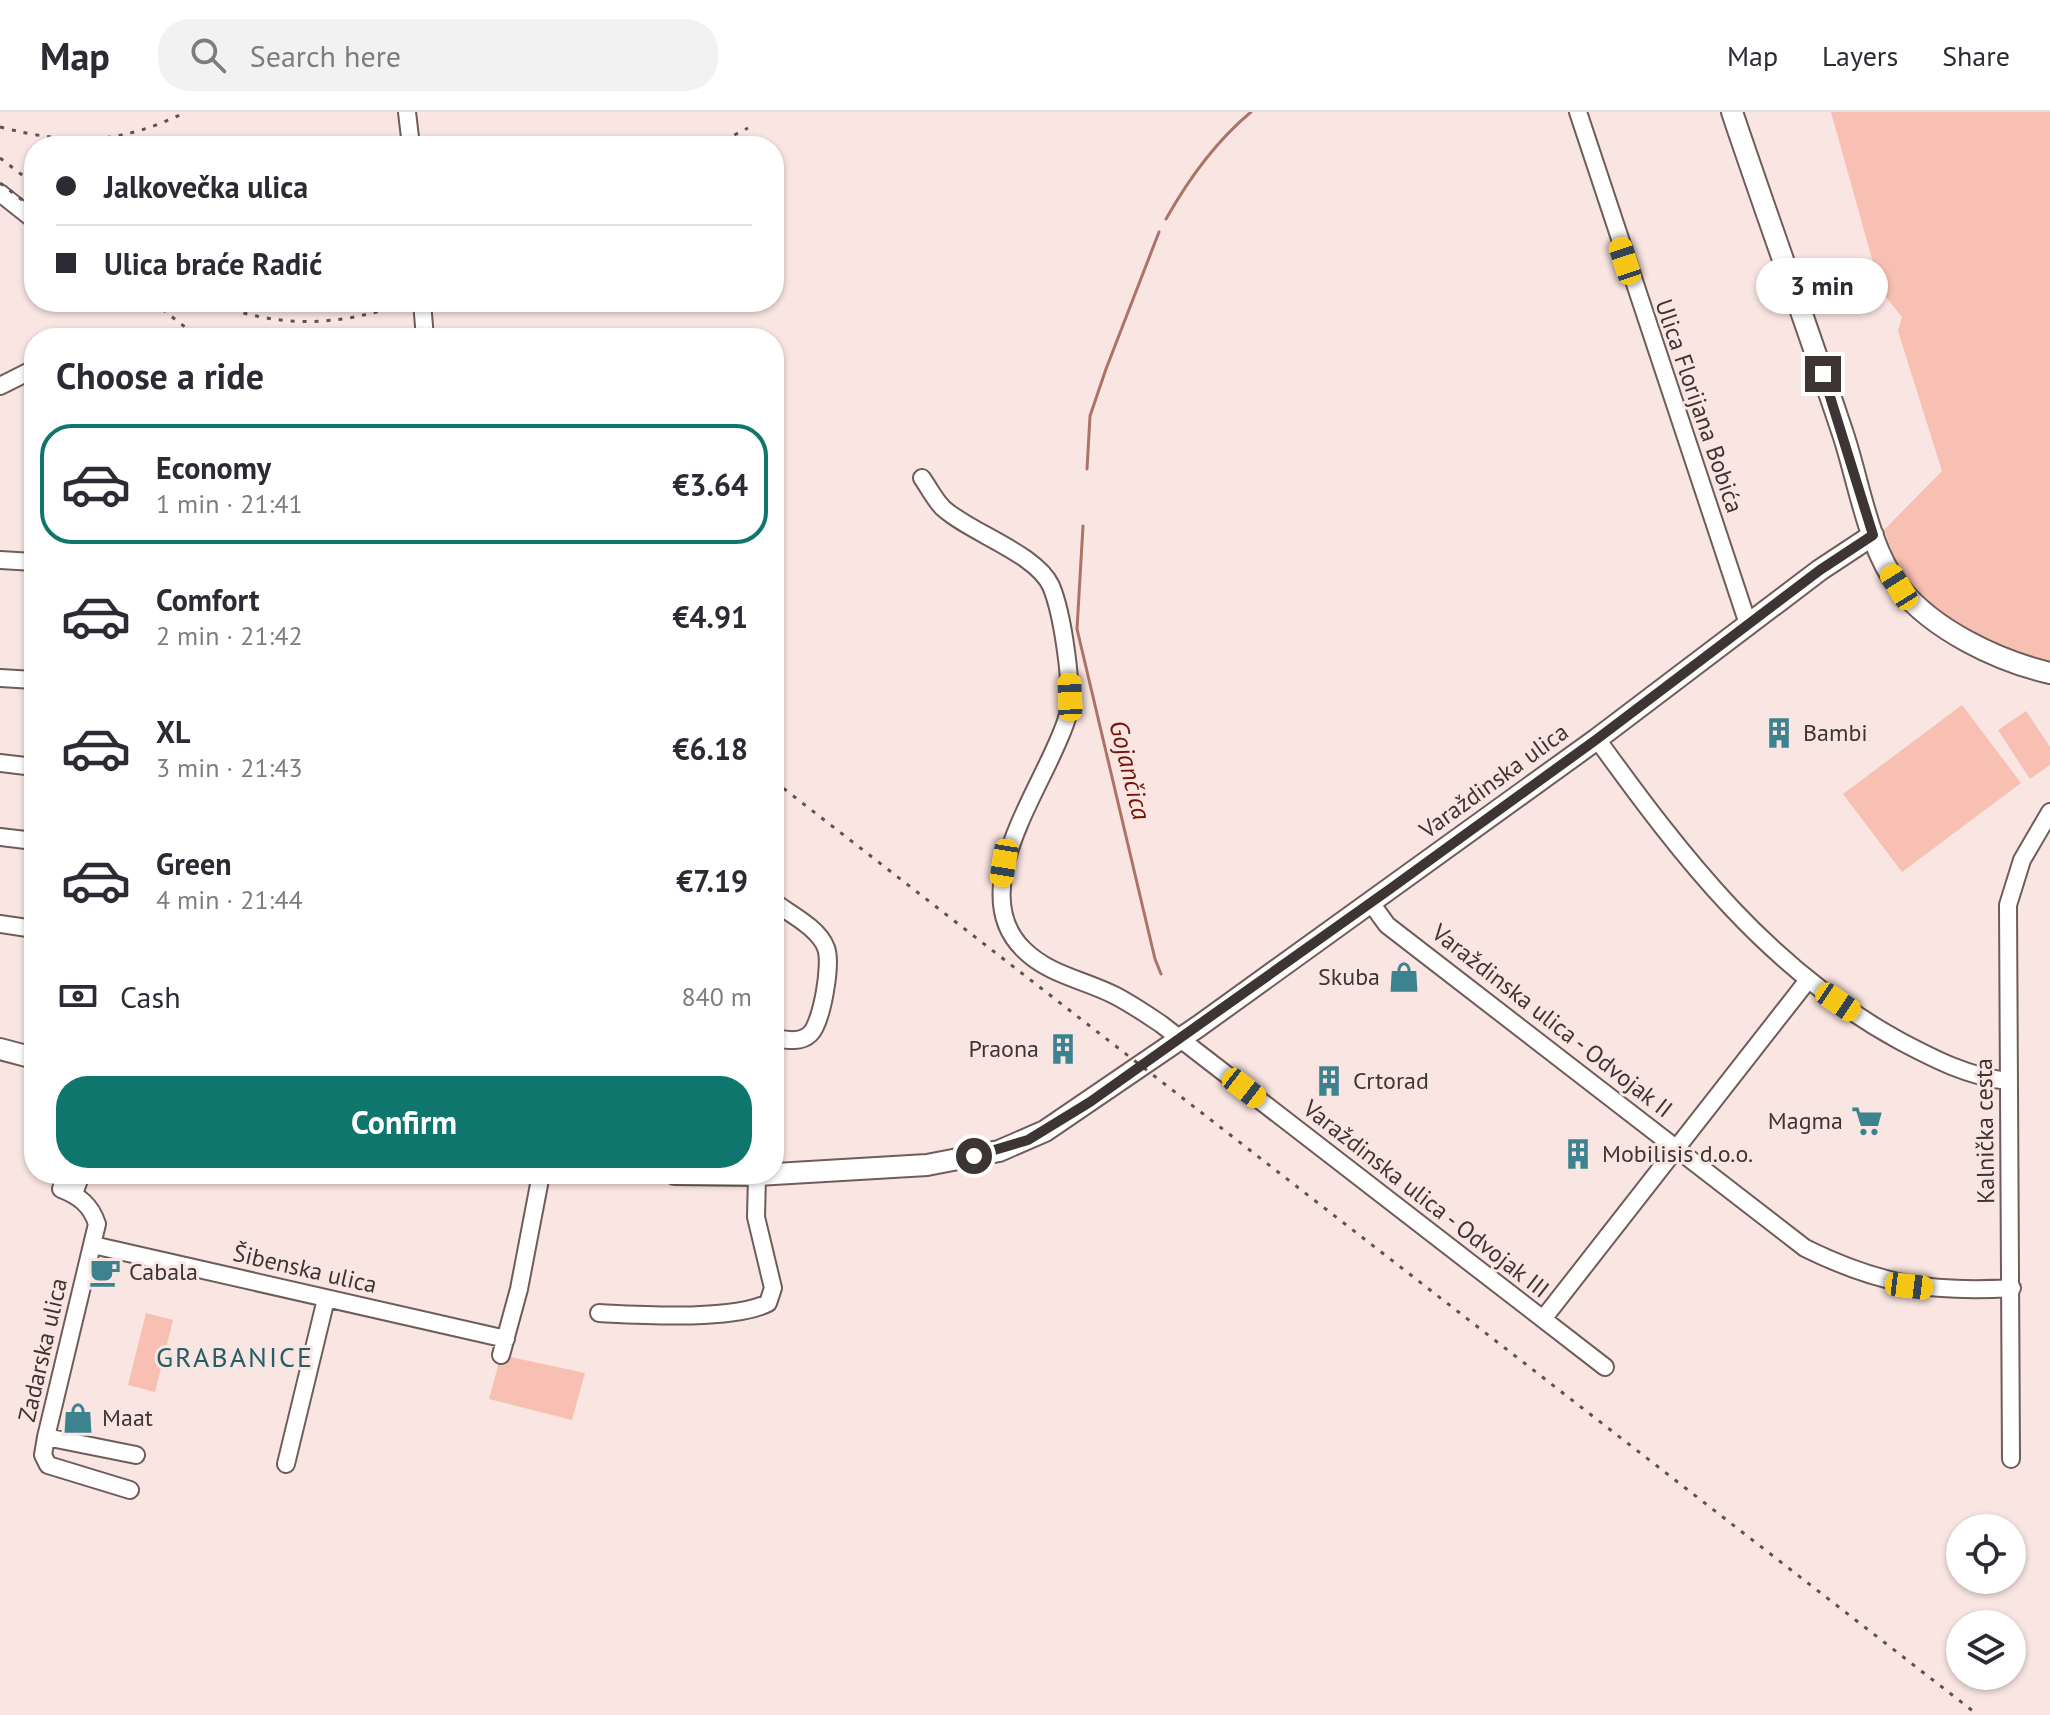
<!DOCTYPE html>
<meta charset="utf-8">
<style>
:root{--surface:#fff;--page:#f2f2f3;--text:#2b2b33;--muted:#7c7c81;--line:#e1e1e2;--accent:#0f766e}
body{margin:0;font-family:"PT Sans",sans-serif;background:var(--page);color:var(--text);height:100vh;display:flex;flex-direction:column;font-size:30px;white-space:nowrap}
*{box-sizing:border-box;margin:0}
p{font-size:26px;color:var(--muted)}
.icon{flex:none;width:44px;height:44px;fill:none;stroke:currentColor;stroke-width:2;stroke-linecap:round;stroke-linejoin:round}
.map{position:relative;flex:1;overflow:hidden}
.sheet{position:absolute;left:24px;top:216px;width:760px;height:856px;display:flex;flex-direction:column;background:var(--surface);border-radius:32px;box-shadow:0 2px 6px #0004}
.sheet>*{flex:none}
.hud{position:absolute;left:24px;top:24px;width:760px;height:176px;border-radius:32px;box-shadow:0 2px 6px #0004;display:grid;align-content:center;height:176px;padding:0 32px;background:var(--surface)}
.tools{position:absolute;left:1946px;top:1402px;display:grid;gap:16px}
.tools a{display:grid;place-items:center;width:80px;height:80px;border-radius:50%;background:var(--surface);box-shadow:0 2px 6px #0004;font-size:40px}
.end{position:absolute;width:36px;height:36px;margin:-18px;border:10px solid #3d3533;background:#fff;box-shadow:0 0 0 4px #fff}
.from{border-radius:50%}
.bubble{position:absolute;height:56px;border-radius:28px;background:var(--surface);box-shadow:0 2px 6px #0004;font-size:26px;font-weight:700;line-height:56px;text-align:center}
.car{position:absolute;width:24px;height:48px;margin:-24px -12px;border-radius:10px;box-shadow:0 0 6px 2px #0007;background:linear-gradient(#f5c518 24%,#345 0 40%,#f5c518 0 76%,#345 0 86%,#f5c518 0)}
.hud b{display:flex;align-items:center;gap:28px;height:76px;font-size:30px}
.hud b+b{border-top:2px solid var(--line)}
.hud i{width:20px;height:20px;background:var(--text)}
ul{padding:0;list-style:none}
li{display:flex;align-items:center;gap:24px;height:120px;margin:0 16px 12px;padding:0 16px;border:4px solid transparent;border-radius:32px}
li div{flex:1}
li b{display:block;font-size:30px}
li em{font-style:normal;font-weight:700}
li.selected{border-color:var(--accent)}
li>.icon{width:72px;height:72px;stroke-width:1.5}
h2{padding:0 32px;font-size:36px;line-height:96px}
.pay{display:flex;align-items:center;gap:20px;height:88px;padding:0 32px;font-size:30px}
.pay p{margin-inline-start:auto}
.action{display:flex;gap:16px;margin-top:auto;padding:16px 32px}
.action a{flex:1;height:92px;border-radius:32px;background:var(--accent);color:#fff;font-size:32px;font-weight:700;line-height:92px;text-align:center}
header{display:flex;align-items:center;gap:48px;box-sizing:border-box;height:112px;padding:0 40px;background:var(--surface);border-bottom:2px solid var(--line)}
header strong{font-size:38px}
nav{display:flex;gap:44px;margin-inline-start:auto;font-size:28px}
.search{width:560px;height:72px;background:var(--page);display:flex;align-items:center;gap:20px;box-sizing:border-box;padding:0 28px;border-radius:32px;color:var(--muted);font-size:30px}
.map>svg:first-child{display:block}
.green{fill:#f8bfb3}
.lines{fill:none;stroke-linecap:round;stroke-linejoin:round}
.stream{stroke:#ad7367;stroke-width:3}
.minor-casing{stroke:#6e5d59;stroke-width:20}
.major-casing{stroke:#6e5d59;stroke-width:24}
.minor{stroke:#fff;stroke-width:16}
.major{stroke:#fff;stroke-width:20}
.rail{stroke:#5d5351;stroke-width:3;stroke-dasharray:4 8;stroke-linecap:butt}
.route{stroke:#3d3533;stroke-width:10}
.labels{text-anchor:middle;stroke-width:6;stroke-linejoin:round;paint-order:stroke}
.street-label{font-size:24px;fill:#3d3533;stroke:#f9e5e1}
.poi-label{font-size:24px;fill:#3d3533;stroke:#f9e5e1;text-anchor:start}
.water-label{font-size:26px;font-style:italic;fill:#741707;stroke:#f9e5e1}
.quarter-label{font-size:28px;letter-spacing:2px;fill:#265e68;stroke:#f9e5e1}
</style>
<header>
<strong>Map</strong>
<div class="search"><svg class="icon" aria-label="search" viewBox="0 0 24 24"><circle cx="10" cy="10" r="6"/><path d="M15 15l6 6"/></svg>Search here</div>
<nav><a>Map</a><a>Layers</a><a>Share</a></nav>
</header>
<div class="map">
<svg width="2050" height="1603" viewBox="0 0 2050 1603">
<rect width="100%" height="100%" fill="#f9e5e1"/>
<path class="green" d="M1831 0H2050V550C2002 539 1950 513 1915 478 1899 461 1892 439 1884 418L1942 359 1898 219 1902 205 1881 179Z
M1962 593 2021 671 1902 760 1843 682Z
M2026 599 2050 635V653L2030 667 1998 618Z
M146 1201 173 1208 155 1280 128 1273Z
M501 1243 585 1261 572 1308 489 1287Z"/>
<g class="lines">
<path class="stream" d="M1166 107C1188 68 1216 29 1251 0
M1087 357 1090 304 1106 257 1159 120
M1083 414 1077 517 1155 847 1161 862"/>
<defs>
<path id="minor" d="M407 0 411 34
M1578 0 1748 512
M0 81 34 108
M422 190 425 226
M0 274 34 257
M922 366C929 376 935 388 943 396 970 421 1036 441 1051 474 1062 500 1075 580 1067 606 1048 670 962 776 1023 837 1049 863 1082 867 1114 883 1130 891 1146 902 1161 912L1605 1255
M0 448 34 450
M0 566 34 568
M1597 627C1683 746 1768 857 1900 929 1934 947 1969 965 2008 969
M0 651 34 655
M0 725 34 729
M774 790C790 802 819 816 826 836 832 851 822 911 810 922 801 931 786 928 774 926
M1371 791 1387 813 1805 1136C1878 1172 1930 1181 2012 1176
M0 812 34 817
M65 1062 61 1077C79 1084 91 1093 97 1112L46 1325 136 1343
M74 1082 81 1062
M93 1133 506 1227
M599 1201C640 1203 733 1209 768 1191L773 1176 756 1105 757 1063
M1543 1207 1808 868
M501 1243 519 1177 541 1062
M46 1325 43 1343 48 1353 130 1378
M2011 1347 2008 793 2022 748 2050 700
M286 1352 326 1187"/>
<path id="major" d="M1732 0C1768 107 1807 214 1843 322 1859 370 1868 435 1899 475 1933 518 1998 549 2050 561
M0 937 34 946
M675 1062 757 1063 927 1053 999 1039 1045 1019 1199 914 1597 627 1820 458 1873 423"/>
</defs>
<use href="#minor" class="minor-casing"/>
<use href="#major" class="major-casing"/>
<use href="#minor" class="minor"/>
<use href="#major" class="major"/>
<path class="rail" d="M0 15C71 33 119 33 186 0
M713 34 748 16
M0 46 34 72
M0 71 34 97
M153 190 199 226
M209 190C281 217 337 215 409 190
M774 669 1978 1603"/>
</g>
<g class="lines">
<path class="route" d="M974 1044 1028 1028 1090 990 1390 777 1597 627 1820 458 1873 423 1823 262"/>
</g>
<defs>
<symbol id="building-bare" viewBox="-9 -9 18 18"><path d="M-4-6H4V6H1V3H-1V6H-4ZM-2.5-4.3h1.7v1.8h-1.7ZM.8-4.3h1.7v1.8H.8ZM-2.5-1h1.7V.8h-1.7ZM.8-1h1.7V.8H.8Z" fill="#3d828f" stroke="#f9e5e1" stroke-width="2.5" paint-order="stroke"/></symbol>
<symbol id="shop-bare" viewBox="-9 -9 18 18"><path d="M-5-2.5h2.3a2.7 3.5 0 0 1 5.4 0H5L5.5 6h-11ZM-1.5-2.5h3a1.5 2.3 0 0 0-3 0Z" fill="#3d828f" stroke="#f9e5e1" stroke-width="2.5" paint-order="stroke"/></symbol>
<symbol id="supermarket-bare" viewBox="-9 -9 18 18"><path d="M-6-5.5h2.5l.6 2H6L4.5 2H-2.5L-4.4-4H-6ZM-1.5 3.2a1.3 1.3 0 1 0 .1 0ZM3 3.2a1.3 1.3 0 1 0 .1 0Z" fill="#3d828f" stroke="#f9e5e1" stroke-width="2.5" paint-order="stroke"/></symbol>
<symbol id="cafe-bare" viewBox="-9 -9 18 18"><path d="M-5.5-4.5H6V0H3Q3 3.5 0 3.5H-2.5Q-5.5 3.5-5.5 0ZM3-3.2v2h1.7v-2ZM-6 4.5H4V6H-6Z" fill="#3d828f" stroke="#f9e5e1" stroke-width="2.5" paint-order="stroke"/></symbol>
</defs>
<g fill-rule="evenodd">
<use href="#building-bare" x="1757" y="599" width="44" height="44"/>
<use href="#shop-bare" x="1382" y="843" width="44" height="44"/>
<use href="#building-bare" x="1041" y="915" width="44" height="44"/>
<use href="#building-bare" x="1307" y="947" width="44" height="44"/>
<use href="#supermarket-bare" x="1845" y="987" width="44" height="44"/>
<use href="#building-bare" x="1556" y="1020" width="44" height="44"/>
<use href="#cafe-bare" x="83" y="1138" width="44" height="44"/>
<use href="#shop-bare" x="56" y="1284" width="44" height="44"/>
</g>
<g class="labels">
<g class="street-label">
<text transform="translate(1699 294) rotate(71)" y="8">Ulica Florijana Bobića</text>
<text transform="translate(1494 669) rotate(-36)" y="8">Varaždinska ulica</text>
<text transform="translate(1552 909) rotate(38)" y="8">Varaždinska ulica - Odvojak II</text>
<text transform="translate(1985 1019) rotate(-91)" y="8">Kalnička cesta</text>
<text transform="translate(1426 1087) rotate(38)" y="8">Varaždinska ulica - Odvojak III</text>
<text transform="translate(305 1157) rotate(13)" y="8">Šibenska ulica</text>
<text transform="translate(43 1238) rotate(-77)" y="8">Zadarska ulica</text>
</g>
<g class="poi-label">
<text x="1803" y="629">Bambi</text>
<text x="1380" y="873" text-anchor="end">Skuba</text>
<text x="1039" y="945" text-anchor="end">Praona</text>
<text x="1353" y="977">Crtorad</text>
<text x="1843" y="1017" text-anchor="end">Magma</text>
<text x="1602" y="1050">Mobilisis d.o.o.</text>
<text x="129" y="1168">Cabala</text>
<text x="102" y="1314">Maat</text>
</g>
<g class="water-label">
<text transform="translate(1130 658) rotate(76)" y="9">Gojančica</text>
</g>
<g class="quarter-label">
<text x="235" y="1255">GRABANICE</text>
</g>
</g>
</svg>
<div class="tools">
<a><svg class="icon" aria-label="locate" viewBox="0 0 24 24"><circle cx="12" cy="12" r="6"/><path d="M12 2v4M12 18v4M2 12h4M18 12h4"/></svg></a>
<a><svg class="icon" aria-label="layers" viewBox="0 0 24 24"><path d="M12 4l9 5-9 5-9-5zM3 14l9 5 9-5"/></svg></a>
</div>
<i class="end from" style="left:974px;top:1044px"></i>
<i class="end" style="left:1823px;top:262px"></i>
<div class="bubble" style="left:1756px;top:146px;width:132px">3 min</div>
<i class="car" style="left:1625px;top:149px;rotate:342deg"></i>
<i class="car" style="left:1899px;top:475px;rotate:328deg"></i>
<i class="car" style="left:1070px;top:585px;rotate:358deg"></i>
<i class="car" style="left:1004px;top:751px;rotate:189deg"></i>
<i class="car" style="left:1838px;top:890px;rotate:124deg"></i>
<i class="car" style="left:1244px;top:976px;rotate:128deg"></i>
<i class="car" style="left:1909px;top:1174px;rotate:97deg"></i>
<div class="hud">
<b><i class="from"></i>Jalkovečka ulica</b>
<b><i></i>Ulica braće Radić</b>
</div>
<section class="sheet">
<h2>Choose a ride</h2>
<ul>
<li class="selected"><svg class="icon" aria-label="car" viewBox="0 0 24 24"><path d="M5 17H2v-5l4-1 3-4h7l3 4 3 1v5h-3M9 17h6M6 11h13"/><circle cx="7" cy="17" r="2"/><circle cx="17" cy="17" r="2"/></svg><div><b>Economy</b><p>1 min · 21:41</p></div><em>€3.64</em></li>
<li><svg class="icon" aria-label="car" viewBox="0 0 24 24"><path d="M5 17H2v-5l4-1 3-4h7l3 4 3 1v5h-3M9 17h6M6 11h13"/><circle cx="7" cy="17" r="2"/><circle cx="17" cy="17" r="2"/></svg><div><b>Comfort</b><p>2 min · 21:42</p></div><em>€4.91</em></li>
<li><svg class="icon" aria-label="car" viewBox="0 0 24 24"><path d="M5 17H2v-5l4-1 3-4h7l3 4 3 1v5h-3M9 17h6M6 11h13"/><circle cx="7" cy="17" r="2"/><circle cx="17" cy="17" r="2"/></svg><div><b>XL</b><p>3 min · 21:43</p></div><em>€6.18</em></li>
<li><svg class="icon" aria-label="car" viewBox="0 0 24 24"><path d="M5 17H2v-5l4-1 3-4h7l3 4 3 1v5h-3M9 17h6M6 11h13"/><circle cx="7" cy="17" r="2"/><circle cx="17" cy="17" r="2"/></svg><div><b>Green</b><p>4 min · 21:44</p></div><em>€7.19</em></li>
</ul>
<div class="pay"><svg class="icon" aria-label="cash" viewBox="0 0 24 24"><path d="M3 7h18v10H3z"/><circle cx="12" cy="12" r="2"/></svg>Cash<p>840 m</p></div>
<div class="action"><a>Confirm</a></div>
</section>
</div>
